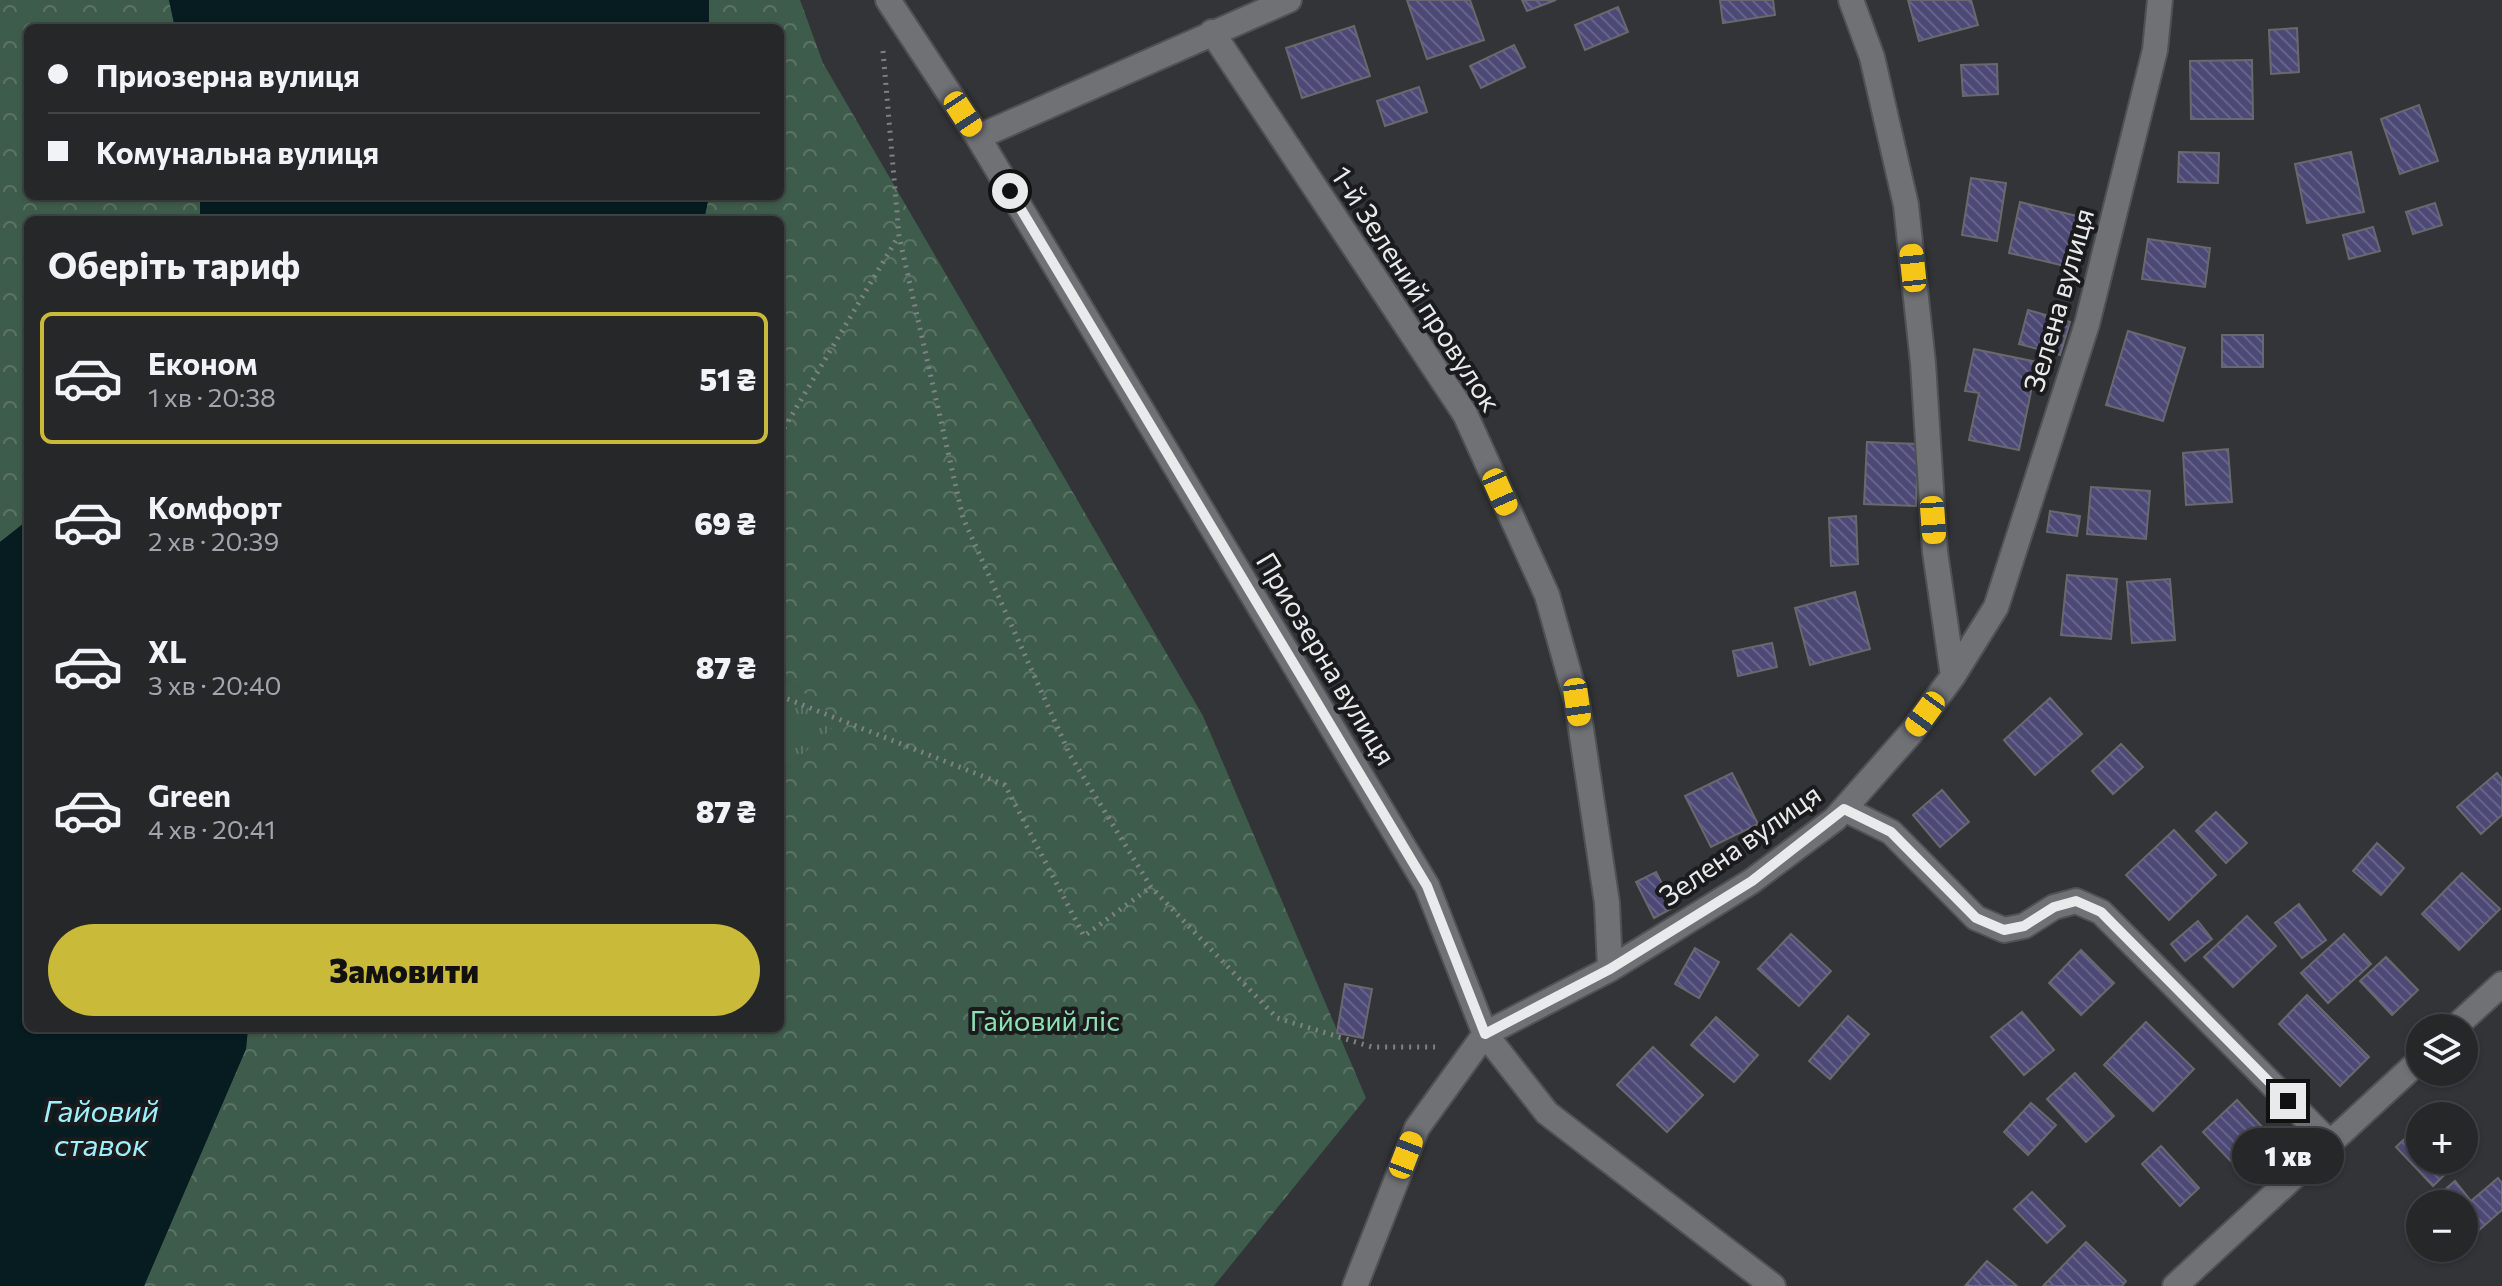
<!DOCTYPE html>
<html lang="uk">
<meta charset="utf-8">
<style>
:root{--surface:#262729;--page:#323335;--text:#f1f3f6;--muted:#a4a5a8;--line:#424446;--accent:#caba39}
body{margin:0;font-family:Commissioner,sans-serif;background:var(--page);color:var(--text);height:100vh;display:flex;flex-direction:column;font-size:30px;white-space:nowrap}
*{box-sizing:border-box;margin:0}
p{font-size:26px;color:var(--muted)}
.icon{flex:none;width:44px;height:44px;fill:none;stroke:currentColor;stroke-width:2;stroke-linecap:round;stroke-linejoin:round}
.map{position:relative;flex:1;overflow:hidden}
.side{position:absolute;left:24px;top:216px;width:760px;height:816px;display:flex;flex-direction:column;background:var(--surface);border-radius:12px;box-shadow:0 2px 6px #0004,0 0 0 2px var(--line)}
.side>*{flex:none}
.banner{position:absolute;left:24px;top:24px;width:760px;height:176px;border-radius:12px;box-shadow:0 2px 6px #0004,0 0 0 2px var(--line);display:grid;align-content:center;height:176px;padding:0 24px;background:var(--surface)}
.buttons{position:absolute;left:2406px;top:1014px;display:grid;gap:16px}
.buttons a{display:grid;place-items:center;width:72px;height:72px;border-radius:50%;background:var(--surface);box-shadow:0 2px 6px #0004,0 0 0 2px var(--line);font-size:40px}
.end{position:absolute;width:36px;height:36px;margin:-18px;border:10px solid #e9eaec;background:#111;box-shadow:0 0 0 4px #111}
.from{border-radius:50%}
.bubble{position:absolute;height:56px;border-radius:28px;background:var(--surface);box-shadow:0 2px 6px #0004,0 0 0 2px var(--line);font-size:26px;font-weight:800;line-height:56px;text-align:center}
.car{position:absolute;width:24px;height:48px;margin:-24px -12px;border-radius:10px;box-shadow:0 0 6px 2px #0007;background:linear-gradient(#f5c518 24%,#345 0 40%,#f5c518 0 76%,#345 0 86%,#f5c518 0)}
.banner b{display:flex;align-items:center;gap:28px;height:76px;font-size:30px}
.banner b+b{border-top:2px solid var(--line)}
.banner i{width:20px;height:20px;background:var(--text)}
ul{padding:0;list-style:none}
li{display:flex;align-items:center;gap:24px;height:132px;margin:0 16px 12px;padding:0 8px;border:4px solid transparent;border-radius:12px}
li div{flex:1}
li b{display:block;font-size:30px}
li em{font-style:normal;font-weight:800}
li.current{border-color:var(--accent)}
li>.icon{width:72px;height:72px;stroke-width:1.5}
h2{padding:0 24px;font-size:36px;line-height:96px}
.button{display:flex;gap:16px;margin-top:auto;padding:16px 24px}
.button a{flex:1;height:92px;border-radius:48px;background:var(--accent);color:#111;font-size:32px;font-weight:800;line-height:92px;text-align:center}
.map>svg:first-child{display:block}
.grass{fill:url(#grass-tufts)}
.forest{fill:url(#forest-crowns)}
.water{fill:#061c20}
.building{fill:url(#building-back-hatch);stroke:#69696d;stroke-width:2}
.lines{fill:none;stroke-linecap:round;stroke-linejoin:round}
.minor-casing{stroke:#505154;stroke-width:28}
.path{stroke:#808184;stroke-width:5;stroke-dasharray:2 6;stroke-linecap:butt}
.minor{stroke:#6f7175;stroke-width:24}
.route{stroke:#e9eaec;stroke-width:10}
.labels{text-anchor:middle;stroke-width:8;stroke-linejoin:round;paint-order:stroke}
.street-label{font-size:28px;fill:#e9eaec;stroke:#1b1b1d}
.park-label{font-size:28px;fill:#8fe0b3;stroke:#1b1b1d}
.water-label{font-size:30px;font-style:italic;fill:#9ef0fe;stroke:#1b1b1d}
</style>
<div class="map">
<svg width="2502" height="1286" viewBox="0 0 2502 1286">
<defs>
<pattern id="grass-tufts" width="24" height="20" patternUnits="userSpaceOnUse" patternTransform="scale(2)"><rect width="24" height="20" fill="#3e5c4b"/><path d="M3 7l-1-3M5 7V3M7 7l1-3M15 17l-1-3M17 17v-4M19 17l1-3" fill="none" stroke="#5a7465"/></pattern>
<pattern id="forest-crowns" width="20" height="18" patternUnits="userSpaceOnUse" patternTransform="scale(2)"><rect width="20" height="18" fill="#3e5c4b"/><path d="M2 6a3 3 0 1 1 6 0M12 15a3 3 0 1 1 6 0" fill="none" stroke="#5a7465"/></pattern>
<pattern id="building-back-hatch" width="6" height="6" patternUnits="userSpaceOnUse" patternTransform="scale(2)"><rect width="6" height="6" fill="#4c4976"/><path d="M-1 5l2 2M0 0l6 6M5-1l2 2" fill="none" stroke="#66638a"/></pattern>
</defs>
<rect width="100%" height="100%" fill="#323437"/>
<path class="grass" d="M780 675 841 721 780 775Z"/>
<path class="forest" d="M0 0H169L175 28H28V196H200V220H28V520L0 542Z
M709 0H800L823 63 1203 716 1366 1098 1214 1286H144L246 1049 248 1028H780V775L840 721 780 675V220H704L709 196H780V28H709Z"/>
<path class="water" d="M169 0H709V28H175Z
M200 196H709L704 220H200Z
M28 520V1028H248L246 1049 144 1286H0V542Z"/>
<path class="building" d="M1407 0H1470L1484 40 1427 59Z
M1522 0H1556L1527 11Z
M1720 0H1773L1775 15 1723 23Z
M1908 0H1971L1978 25 1919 41Z
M1618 7 1628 32 1585 50 1575 25Z
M1354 26 1370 76 1302 98 1286 48Z
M2297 28 2299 72 2271 74 2269 30Z
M1514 45 1525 67 1481 88 1470 66Z
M2252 60 2253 119H2191L2190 61Z
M1997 64 1998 94 1963 96 1961 65Z
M1419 87 1427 112 1385 126 1377 101Z
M2419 105 2438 161 2400 174 2381 119Z
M2179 152 2219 153 2218 183 2178 182Z
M2351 152 2364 212 2307 223 2295 164Z
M1971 178 2006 183 1997 241 1962 235Z
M2020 202 2077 216 2065 266 2009 253Z
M2435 203 2442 225 2413 234 2406 212Z
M2373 227 2380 251 2349 259 2343 235Z
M2148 239 2210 248 2205 287 2142 279Z
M2028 310 2070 322 2060 355 2019 344Z
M2128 331 2185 348 2163 421 2106 405Z
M2222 335H2263V367H2222Z
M1974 349 2037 362 2019 450 1969 440 1979 393 1965 391Z
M1867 442 1918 444 1916 506 1864 504Z
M2228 449 2232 502 2186 505 2183 453Z
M2091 487 2150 491 2146 539 2087 534Z
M2050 511 2080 516 2077 536 2047 532Z
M1856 516 1858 564 1831 566 1829 518Z
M2067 575 2117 579 2111 639 2061 635Z
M2170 579 2175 640 2132 643 2127 582Z
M1855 592 1870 649 1810 665 1795 608Z
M1772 643 1777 667 1738 676 1733 651Z
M2050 698 2082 734 2035 775 2004 740Z
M2121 744 2143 767 2113 794 2092 771Z
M1732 773 1758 824 1711 847 1685 796Z
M2497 773 2502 779V815L2481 834 2457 807Z
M1942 790 1969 822 1940 847 1913 815Z
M2216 812 2247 843 2226 863 2196 831Z
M2174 830 2216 875 2169 920 2126 875Z
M2377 843 2404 868 2381 895 2353 871Z
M1656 872 1674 907 1654 918 1636 882Z
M2462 873 2500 909 2459 950 2422 914Z
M2299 904 2326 940 2302 958 2275 923Z
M2247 916 2276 946 2233 987 2204 957Z
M2198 921 2212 939 2185 961 2171 944Z
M1791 934 1831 971 1799 1006 1758 969Z
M2344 934 2371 964 2328 1003 2301 973Z
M1695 948 1719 962 1699 998 1675 984Z
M2081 950 2114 983 2081 1015 2049 983Z
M2386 957 2418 990 2392 1015 2360 981Z
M1345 984 1372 989 1363 1038 1337 1033Z
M2307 995 2369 1057 2340 1086 2279 1024Z
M2022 1012 2054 1050 2024 1075 1991 1037Z
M1848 1016 1869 1034 1830 1079 1809 1061Z
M1716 1017 1758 1055 1734 1082 1691 1045Z
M2146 1022 2194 1069 2153 1111 2104 1065Z
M1653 1047 1703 1095 1667 1132 1617 1085Z
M2075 1073 2114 1116 2086 1142 2047 1099Z
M2237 1100 2279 1145 2245 1176 2203 1132Z
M2031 1103 2056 1125 2028 1155 2004 1132Z
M2420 1124V1160H2460L2433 1186 2396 1147Z
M2464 1138 2473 1148 2464 1156Z
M2161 1146 2199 1188 2180 1206 2142 1164Z
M2498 1178 2502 1183V1210L2478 1231 2471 1222 2464 1227V1204H2436L2433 1200 2455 1181 2471 1201Z
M2032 1192 2065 1226 2047 1243 2014 1209Z
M2086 1242 2126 1281 2122 1286H2043Z
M1987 1261 2017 1286H1965Z"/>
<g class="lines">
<defs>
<path id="minor" d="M888 0 978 137 1427 886 1485 1034 1547 1113 1773 1286
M1851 0 1872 57 1906 205 1923 363 1935 552 1953 676
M1212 32 1465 414 1547 595 1577 702 1607 903 1610 969
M978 137 1289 0
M1844 809 1891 832 1976 918 2004 930 2024 926 2054 907 2076 901 2101 912 2330 1143
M2454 1028 2502 984
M1355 1286 1417 1128 1485 1034 1610 969 1752 881 1835 819 1911 733 1953 676 1996 607 2087 324 2155 50 2160 0
M2175 1286 2420 1060"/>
</defs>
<use href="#minor" class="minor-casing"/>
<path class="path" d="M883 51 899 236 963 518 1070 755 1151 887 1277 1018 1372 1047H1435
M780 435 898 237
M780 696 1005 785 1084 936 1151 887"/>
<use href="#minor" class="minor"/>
</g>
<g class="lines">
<path class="route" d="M1010 191 1427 886 1485 1034 1610 969 1752 881 1844 809 1891 832 1976 918 2004 930 2024 926 2054 907 2076 901 2101 912 2288 1101"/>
</g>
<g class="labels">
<g class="street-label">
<text transform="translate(1416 289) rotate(57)" y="10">1-й Зелений провулок</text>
<text transform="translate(2059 300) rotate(-74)" y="10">Зелена вулиця</text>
<text transform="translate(1326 659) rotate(59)" y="10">Приозерна вулиця</text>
<text transform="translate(1740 845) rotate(-35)" y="10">Зелена вулиця</text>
</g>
<g class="park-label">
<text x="1045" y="1031">Гайовий ліс</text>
</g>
<g class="water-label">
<text x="101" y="1122">Гайовий<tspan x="101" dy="34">ставок</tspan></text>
</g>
</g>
</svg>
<div class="buttons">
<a><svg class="icon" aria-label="layers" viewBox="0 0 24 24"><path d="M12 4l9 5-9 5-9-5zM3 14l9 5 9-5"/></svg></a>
<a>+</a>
<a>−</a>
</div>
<i class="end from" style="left:1010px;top:191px"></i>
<i class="end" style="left:2288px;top:1101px"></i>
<div class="bubble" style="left:2232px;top:1128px;width:112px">1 хв</div>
<i class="car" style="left:963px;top:114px;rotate:147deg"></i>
<i class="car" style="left:1913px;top:268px;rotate:354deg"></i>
<i class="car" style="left:1500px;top:492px;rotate:156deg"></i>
<i class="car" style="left:1933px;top:520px;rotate:176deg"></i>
<i class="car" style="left:1577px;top:702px;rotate:172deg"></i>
<i class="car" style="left:1925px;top:714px;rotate:216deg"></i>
<i class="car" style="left:1406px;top:1155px;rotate:21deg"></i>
<div class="banner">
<b><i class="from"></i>Приозерна вулиця</b>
<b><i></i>Комунальна вулиця</b>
</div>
<section class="side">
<h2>Оберіть тариф</h2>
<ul>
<li class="current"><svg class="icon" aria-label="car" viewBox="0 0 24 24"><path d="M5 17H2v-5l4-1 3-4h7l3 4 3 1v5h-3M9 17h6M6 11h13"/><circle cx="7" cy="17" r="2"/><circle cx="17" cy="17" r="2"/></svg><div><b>Економ</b><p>1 хв · 20:38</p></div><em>51 ₴</em></li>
<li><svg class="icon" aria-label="car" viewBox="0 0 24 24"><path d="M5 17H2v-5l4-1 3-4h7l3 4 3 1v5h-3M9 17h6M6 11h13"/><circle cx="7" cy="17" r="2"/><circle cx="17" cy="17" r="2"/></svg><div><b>Комфорт</b><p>2 хв · 20:39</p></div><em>69 ₴</em></li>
<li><svg class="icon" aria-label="car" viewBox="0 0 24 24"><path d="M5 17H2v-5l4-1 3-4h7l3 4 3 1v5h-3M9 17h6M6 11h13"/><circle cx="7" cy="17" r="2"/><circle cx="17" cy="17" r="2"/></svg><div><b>XL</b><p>3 хв · 20:40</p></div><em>87 ₴</em></li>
<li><svg class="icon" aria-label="car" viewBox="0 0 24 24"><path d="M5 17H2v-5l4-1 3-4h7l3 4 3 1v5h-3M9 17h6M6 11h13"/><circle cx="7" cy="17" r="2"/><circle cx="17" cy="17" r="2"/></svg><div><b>Green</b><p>4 хв · 20:41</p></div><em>87 ₴</em></li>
</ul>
<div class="button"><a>Замовити</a></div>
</section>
</div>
